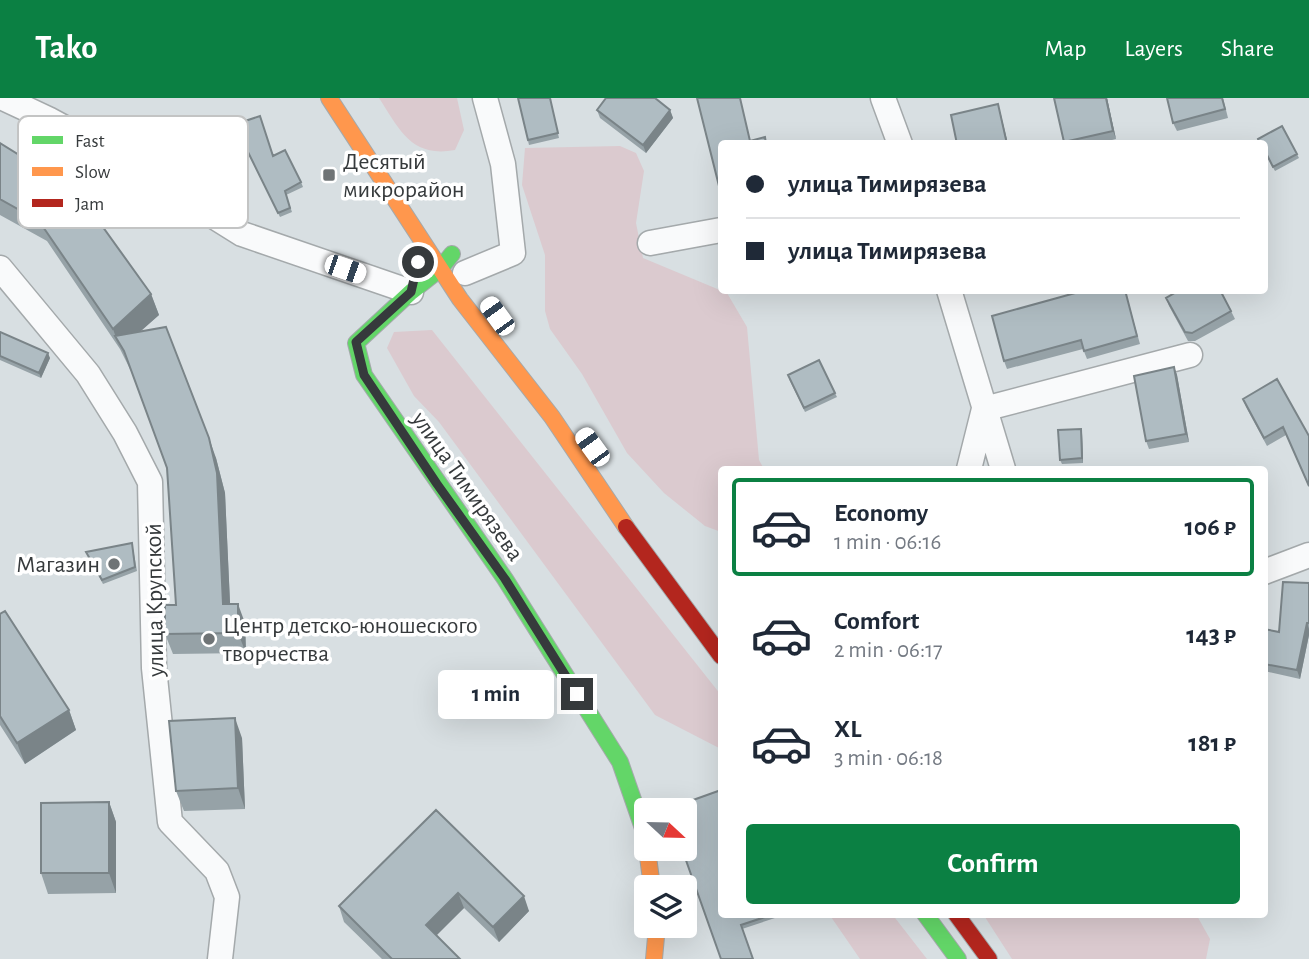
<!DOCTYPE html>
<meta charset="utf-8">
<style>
:root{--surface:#fff;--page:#f6f6f7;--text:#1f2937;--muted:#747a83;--line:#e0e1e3;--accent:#0b8043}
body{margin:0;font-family:"Alegreya Sans",sans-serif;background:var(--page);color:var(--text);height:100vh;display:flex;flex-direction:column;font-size:26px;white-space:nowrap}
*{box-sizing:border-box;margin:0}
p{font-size:23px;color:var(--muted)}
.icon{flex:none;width:38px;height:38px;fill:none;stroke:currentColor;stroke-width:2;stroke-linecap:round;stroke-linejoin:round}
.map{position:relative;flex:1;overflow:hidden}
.sheet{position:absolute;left:718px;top:368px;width:550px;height:452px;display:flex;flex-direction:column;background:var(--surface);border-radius:7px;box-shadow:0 7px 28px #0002}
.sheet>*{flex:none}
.banner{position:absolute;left:718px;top:42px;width:550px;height:154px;border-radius:7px;box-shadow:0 7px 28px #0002;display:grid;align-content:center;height:154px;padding:0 28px;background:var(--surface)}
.needle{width:46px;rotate:112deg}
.controls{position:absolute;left:634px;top:700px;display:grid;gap:14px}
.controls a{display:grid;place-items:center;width:63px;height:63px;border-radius:7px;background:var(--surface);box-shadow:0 7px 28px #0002;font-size:35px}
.end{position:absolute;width:32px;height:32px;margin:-16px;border:9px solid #363a3c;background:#fff;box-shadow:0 0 0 4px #fff}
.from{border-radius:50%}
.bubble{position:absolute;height:49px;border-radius:7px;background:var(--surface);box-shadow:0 7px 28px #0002;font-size:23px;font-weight:700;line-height:49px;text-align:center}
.car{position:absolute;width:21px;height:42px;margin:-21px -10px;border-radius:9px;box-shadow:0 0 5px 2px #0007;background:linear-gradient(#fff 24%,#345 0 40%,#fff 0 76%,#345 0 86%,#fff 0)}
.banner b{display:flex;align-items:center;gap:24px;height:66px;font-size:26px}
.banner b+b{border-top:2px solid var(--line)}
.banner i{width:18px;height:18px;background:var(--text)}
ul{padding:12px 0 0;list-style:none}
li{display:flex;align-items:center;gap:21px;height:98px;margin:0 14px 10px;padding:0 14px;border:4px solid transparent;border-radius:7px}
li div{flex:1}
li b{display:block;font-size:26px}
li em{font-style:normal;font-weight:700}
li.current{border-color:var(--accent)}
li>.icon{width:63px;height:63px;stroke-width:1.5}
.cta{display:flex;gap:14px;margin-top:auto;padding:14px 28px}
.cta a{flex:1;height:80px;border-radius:7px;background:var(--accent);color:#fff;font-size:28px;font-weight:700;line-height:80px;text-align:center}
header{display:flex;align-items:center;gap:42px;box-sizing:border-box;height:98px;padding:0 35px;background:var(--accent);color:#fff}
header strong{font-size:33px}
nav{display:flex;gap:38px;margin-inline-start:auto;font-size:24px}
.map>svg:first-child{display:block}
.green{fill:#dbcacf}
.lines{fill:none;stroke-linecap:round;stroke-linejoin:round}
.street-casing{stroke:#a4a9ab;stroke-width:27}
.fast-casing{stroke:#a4a9ab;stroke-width:18}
.slow-casing{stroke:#a4a9ab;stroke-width:18}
.jam-casing{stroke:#a4a9ab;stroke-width:18}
.street{stroke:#f9fafb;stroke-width:24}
.fast{stroke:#63d668;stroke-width:16}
.slow{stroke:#ff974d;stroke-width:16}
.jam{stroke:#b3261e;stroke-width:16}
.wall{fill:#96a2a7}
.shaded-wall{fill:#7a8488}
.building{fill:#afbcc2;stroke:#7a8488;stroke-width:2}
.route{stroke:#363a3c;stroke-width:9}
.poi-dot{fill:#6f7476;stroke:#fff;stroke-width:2.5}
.labels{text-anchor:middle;stroke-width:7;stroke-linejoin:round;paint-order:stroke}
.poi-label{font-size:24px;fill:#363a3c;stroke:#fff;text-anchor:start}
.street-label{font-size:24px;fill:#363a3c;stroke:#fff}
.key{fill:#fff;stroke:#c3c4c4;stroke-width:2}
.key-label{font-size:19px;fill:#363a3c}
</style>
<header>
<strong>Tako</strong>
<nav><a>Map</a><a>Layers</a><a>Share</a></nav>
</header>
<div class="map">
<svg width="1309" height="861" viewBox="0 0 1309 861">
<rect width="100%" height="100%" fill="#d8dfe2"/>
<path class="green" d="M379 0H457L464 32 455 52C411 60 400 32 379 0Z
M620 48 636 55 644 73 636 125 643 160 727 195 747 229 759 362 764 371H721V434L705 428 664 395 627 355 582 276 550 231 545 213V157L522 87 525 50Z
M432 232 721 597V651L655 617 439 324 414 298 387 250 394 234Z
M829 816H892L927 861H860Z
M983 816H1196L1210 841 1206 861H1012Z"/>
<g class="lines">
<defs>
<path id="street" d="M3 0 48 21 122 61 242 136 411 194
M883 0 900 46
M650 145 721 132
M0 170 88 276 125 335 150 384 154 570 170 724 217 773 227 799 220 861
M465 175 513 155 503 66 485 0
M949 192 1003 371
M969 371 984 311 1190 257
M1264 474 1309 457"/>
<path id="fast" d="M452 156 440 171 411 194 356 245 364 277 505 481 620 664 646 739
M925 816 958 861"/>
<path id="slow" d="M329 0 460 201 552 319 626 429
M647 751 652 789
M654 861 657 828"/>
<path id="jam" d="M626 429 721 558
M956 816 989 861"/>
</defs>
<use href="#street" class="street-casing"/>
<use href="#fast" class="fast-casing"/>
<use href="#slow" class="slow-casing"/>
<use href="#jam" class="jam-casing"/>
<use href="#street" class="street"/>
<use href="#fast" class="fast"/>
<use href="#slow" class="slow"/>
<use href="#jam" class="jam"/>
</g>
<path class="wall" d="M518 0H550L559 40 529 47Z
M1054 0H1107L1116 41 1096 46H1064Z
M1223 0 1228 20 1177 33 1173 25Z
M597 12H670L673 20 646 55 600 20Z
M227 29 273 58 301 84 303 89 286 97 292 114 280 119 248 55 237 58Z
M1258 41 1297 56 1299 60 1275 73 1264 53V46H1259Z
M0 45 151 196 159 217 140 233 216 360 225 395 230 506 245 525 246 555 173 556 165 536 176 507 167 370 131 273 120 251 47 143 0 117Z
M1125 192 1140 246 1087 261 1083 251 1007 271 1004 263Z
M1166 200 1231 213 1235 221 1195 243H1188L1169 208Z
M0 234 50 260 41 280 0 262Z
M1174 269 1177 277 1189 344 1149 351 1146 343Z
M789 281 835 295 837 299 805 314Z
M1243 301 1309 338V389L1286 337 1267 348 1246 309Z
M1082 335 1083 365 1062 366 1060 362Z
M132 445 137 473 103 486 86 454Z
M1309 485V537L1300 581 1264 573V531L1279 534Z
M0 516 69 612 76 632 25 666 0 627Z
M242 640 245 711 184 713 176 693Z
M109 704 116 724V795L48 796 41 775Z
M436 712 529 813 499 844 464 810 436 837 460 861H382L344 824 339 808Z
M721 816H777L778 819 742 831Z"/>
<path class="shaded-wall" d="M1106 0H1107L1116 41 1113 33Z
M998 6 1001 17 1008 46H1007Z
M670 12 673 20 646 55 643 47Z
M151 196 159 217 122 250 115 238 120 251 113 231Z
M48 255 50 260 41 280 39 275Z
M1174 269 1177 277 1189 344 1186 336Z
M1081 331 1082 335 1083 365 1082 360Z
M209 340 216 360 225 395 231 526 223 506Z
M238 506 245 525 246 555 238 535Z
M1307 525 1309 531V537L1300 581 1297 572Z
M69 612 76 632 25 666 17 645Z
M235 620 242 640 245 711 238 690Z
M109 704 116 724V795L109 775Z
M458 795 464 810 432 842 426 827Z
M524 798 529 813 499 844 493 829Z"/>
<path class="building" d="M518 0H550L558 35 528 42Z
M606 0H655L670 12 643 47 597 12Z
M697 0H740L750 43 765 39 766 46H721V96Z
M1054 0H1106L1113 33 1064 44Z
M1167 0H1222L1225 11 1173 25Z
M998 6 1007 46H957L951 17Z
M260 18 273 58 285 52 301 84 285 93 290 110 278 115 246 50 235 54 227 29Z
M1282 28 1297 56 1273 69 1264 51V46H1260L1258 41Z
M0 45 77 93 151 196 113 231 39 123 0 101Z
M1086 192H1125L1137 238 1084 253 1081 242 1004 263 992 218Z
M1180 192H1220L1231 213 1192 235 1185 234 1166 200Z
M166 229 209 340 217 375 223 506H238V535L165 536V507H176L167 370 124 253 115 238Z
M0 234 48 255 39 275 0 258Z
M819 262 835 295 804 310 788 277Z
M1174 269 1186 336 1146 343 1134 278Z
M1277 281 1309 338V388L1283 329 1264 340 1243 301Z
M1081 331 1082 360 1060 362 1058 332Z
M132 445 135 469 102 482 86 454Z
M1283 484 1309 485V525H1307L1297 572 1264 566V531L1279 534Z
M5 513 69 612 17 645 0 618V516Z
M235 620 238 690 176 693 169 623Z
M721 692V816H774L741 827 753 861H721L682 751H684V712H669L668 711Z
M109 704V775H41V705Z
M436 712 524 798 493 829 458 795 426 827 460 861H392L339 808Z"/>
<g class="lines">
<path class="route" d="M418 164 411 194 356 244 364 277 437 386 505 481 577 596"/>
</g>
<g class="poi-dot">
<rect x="322" y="70" width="14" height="14" rx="3.5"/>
<circle cx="114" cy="466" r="7"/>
<circle cx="209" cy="541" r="7"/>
</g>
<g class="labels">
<g class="poi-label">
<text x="343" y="71">Десятый<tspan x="343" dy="28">микрорайон</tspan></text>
<text x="100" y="474" text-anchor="end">Магазин</text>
<text x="223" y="535">Центр детско-юношеского<tspan x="223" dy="28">творчества</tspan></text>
</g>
<g class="street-label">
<text transform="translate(468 388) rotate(55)" y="8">улица Тимирязева</text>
<text transform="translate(154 502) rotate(-91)" y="8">улица Крупской</text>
</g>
</g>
<rect x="18" y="18" width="230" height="112" rx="10" class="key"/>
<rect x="32" y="38" width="31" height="8" fill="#63d668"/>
<rect x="32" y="69" width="31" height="9" fill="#ff974d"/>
<rect x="32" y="101" width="31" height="8" fill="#b3261e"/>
<g class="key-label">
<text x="75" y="49">Fast</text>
<text x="75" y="80">Slow</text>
<text x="75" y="112">Jam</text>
</g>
</svg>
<div class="controls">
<a><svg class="needle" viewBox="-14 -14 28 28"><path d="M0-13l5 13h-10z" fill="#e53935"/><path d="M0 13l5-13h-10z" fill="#747a83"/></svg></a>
<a><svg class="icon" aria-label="layers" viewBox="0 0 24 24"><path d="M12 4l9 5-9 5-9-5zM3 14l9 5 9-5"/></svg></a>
</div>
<i class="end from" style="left:418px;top:164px"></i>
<i class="end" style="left:577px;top:596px"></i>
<div class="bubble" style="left:438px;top:572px;width:116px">1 min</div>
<i class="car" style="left:345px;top:171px;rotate:109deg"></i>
<i class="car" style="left:497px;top:218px;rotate:324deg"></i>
<i class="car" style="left:592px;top:349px;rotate:324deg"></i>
<div class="banner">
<b><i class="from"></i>улица Тимирязева</b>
<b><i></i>улица Тимирязева</b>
</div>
<section class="sheet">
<ul>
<li class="current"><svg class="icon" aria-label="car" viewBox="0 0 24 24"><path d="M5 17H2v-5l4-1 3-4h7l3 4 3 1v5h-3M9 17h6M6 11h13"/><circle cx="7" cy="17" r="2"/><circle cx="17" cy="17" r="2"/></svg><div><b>Economy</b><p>1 min · 06:16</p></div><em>106 ₽</em></li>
<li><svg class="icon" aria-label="car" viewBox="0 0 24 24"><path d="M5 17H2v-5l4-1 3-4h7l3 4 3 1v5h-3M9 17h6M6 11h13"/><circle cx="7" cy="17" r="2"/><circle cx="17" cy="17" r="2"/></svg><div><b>Comfort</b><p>2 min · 06:17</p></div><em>143 ₽</em></li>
<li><svg class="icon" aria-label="car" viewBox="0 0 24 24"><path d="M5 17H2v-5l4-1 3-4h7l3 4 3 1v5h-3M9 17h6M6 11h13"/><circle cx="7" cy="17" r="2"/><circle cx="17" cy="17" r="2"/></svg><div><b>XL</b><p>3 min · 06:18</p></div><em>181 ₽</em></li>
</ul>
<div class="cta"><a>Confirm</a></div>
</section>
</div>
